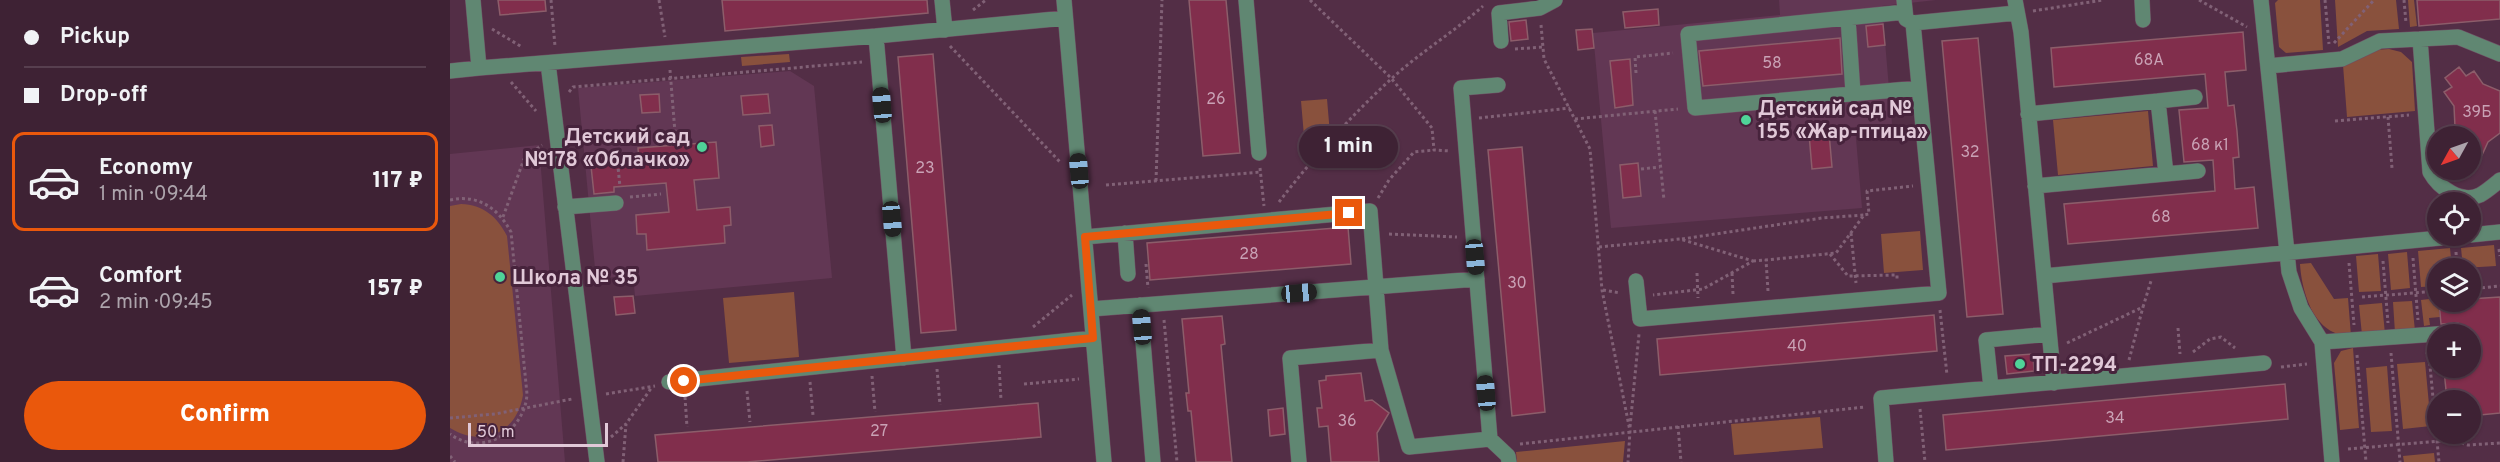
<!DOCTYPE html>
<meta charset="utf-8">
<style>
:root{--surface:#3e2234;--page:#492f40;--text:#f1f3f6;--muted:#ada4ac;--line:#573f4f;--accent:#ea580c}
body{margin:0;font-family:Overpass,sans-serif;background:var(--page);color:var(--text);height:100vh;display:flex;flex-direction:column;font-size:22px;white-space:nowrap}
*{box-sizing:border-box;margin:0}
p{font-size:20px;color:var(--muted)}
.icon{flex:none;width:33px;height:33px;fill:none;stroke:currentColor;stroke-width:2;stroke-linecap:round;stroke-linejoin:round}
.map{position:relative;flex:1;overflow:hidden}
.sheet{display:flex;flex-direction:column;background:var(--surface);width:450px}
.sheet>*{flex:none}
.hud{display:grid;align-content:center;height:132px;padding:0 24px;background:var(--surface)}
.needle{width:39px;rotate:230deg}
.buttons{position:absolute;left:1977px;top:126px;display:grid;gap:12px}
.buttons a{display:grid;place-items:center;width:54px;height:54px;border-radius:50%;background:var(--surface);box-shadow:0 2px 4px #0004,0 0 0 2px var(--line);font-size:30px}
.scale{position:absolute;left:18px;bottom:15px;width:140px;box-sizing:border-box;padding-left:6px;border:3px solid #e1c9d8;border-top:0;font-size:16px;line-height:21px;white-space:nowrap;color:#e1c9d8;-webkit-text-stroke:4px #47233c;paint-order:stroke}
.end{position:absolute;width:27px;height:27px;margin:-14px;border:8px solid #ea580c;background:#fff;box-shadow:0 0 0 3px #fff}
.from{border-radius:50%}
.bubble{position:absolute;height:42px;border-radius:21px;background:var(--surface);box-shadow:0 2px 4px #0004,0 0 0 2px var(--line);font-size:20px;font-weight:800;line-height:42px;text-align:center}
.car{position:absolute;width:18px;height:36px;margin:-18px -9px;border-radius:8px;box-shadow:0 0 4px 2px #0007;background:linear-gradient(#222 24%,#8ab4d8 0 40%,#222 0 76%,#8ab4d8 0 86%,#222 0)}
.hud b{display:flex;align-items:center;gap:21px;height:57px;font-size:22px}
.hud b+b{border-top:2px solid var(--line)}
.hud i{width:15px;height:15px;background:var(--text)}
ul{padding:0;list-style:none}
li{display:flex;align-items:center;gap:18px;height:99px;margin:0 12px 9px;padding:0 12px;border:3px solid transparent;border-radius:12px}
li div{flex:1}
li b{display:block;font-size:22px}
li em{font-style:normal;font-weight:800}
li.active{border-color:var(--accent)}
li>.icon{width:54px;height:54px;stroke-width:1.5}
.action{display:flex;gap:12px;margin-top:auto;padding:12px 24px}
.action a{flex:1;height:69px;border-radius:36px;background:var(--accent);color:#fff;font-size:24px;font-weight:800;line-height:69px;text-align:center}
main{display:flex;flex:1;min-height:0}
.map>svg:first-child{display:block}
.built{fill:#623754}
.green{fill:#89513d}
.building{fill:#812e4c;stroke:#8c5d6a;stroke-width:1.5}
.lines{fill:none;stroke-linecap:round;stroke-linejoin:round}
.minor-casing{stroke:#6f4d63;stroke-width:16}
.path{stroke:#816176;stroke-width:3;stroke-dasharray:3 3;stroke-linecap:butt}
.minor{stroke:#608772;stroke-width:15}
.route{stroke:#ea580c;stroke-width:8}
.poi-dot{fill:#4fd398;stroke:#47233c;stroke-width:2}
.labels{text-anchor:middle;stroke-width:6;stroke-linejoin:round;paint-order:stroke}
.number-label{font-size:16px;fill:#c9a2b5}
.poi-label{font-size:20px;font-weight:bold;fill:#e1c9d8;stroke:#47233c;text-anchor:start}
</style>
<main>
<section class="sheet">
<div class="hud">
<b><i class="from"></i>Pickup</b>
<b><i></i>Drop-off</b>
</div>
<ul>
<li class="active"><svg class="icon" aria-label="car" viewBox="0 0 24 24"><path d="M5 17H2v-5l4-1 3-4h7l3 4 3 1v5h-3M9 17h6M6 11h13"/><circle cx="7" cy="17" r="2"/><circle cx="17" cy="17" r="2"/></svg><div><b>Economy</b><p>1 min · 09:44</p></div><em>117 ₽</em></li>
<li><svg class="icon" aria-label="car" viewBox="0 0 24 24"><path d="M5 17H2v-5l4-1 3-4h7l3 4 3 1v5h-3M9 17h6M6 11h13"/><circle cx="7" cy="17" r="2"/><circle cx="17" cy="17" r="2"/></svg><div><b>Comfort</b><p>2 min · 09:45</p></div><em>157 ₽</em></li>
</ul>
<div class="action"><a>Confirm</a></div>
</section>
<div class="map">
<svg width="2050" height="462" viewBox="0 0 2050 462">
<rect width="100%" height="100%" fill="#532e46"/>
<path class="built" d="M1329 0H1486L1432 6 1442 124 1405 127 1412 208 1161 228 1143 33 1330 15Z
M340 71 364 86 382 278 185 296 183 275 146 279 128 88Z
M89 145 115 462H0V154Z"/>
<path class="green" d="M1828 0H1870L1873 50 1836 53 1829 47 1825 3Z
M1885 0H1946L1949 29 1917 31 1888 47Z
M1958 0H1964L1967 26 1960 27Z
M1939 49 1951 52 1962 62 1965 111 1897 117 1893 65 1923 50Z
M339 54 340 62 292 66 291 57Z
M877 99 880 134 854 136 851 101Z
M1698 111 1703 166 1608 175 1603 120Z
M11 204C33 205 47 216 57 236L73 395C67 433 33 448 0 428V206Z
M1470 231 1473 270 1434 273 1431 234Z
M2044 245 2046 266 2013 268 2011 248Z
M2000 248 2002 268H1988L1987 286 1971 287 1968 251Z
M1957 252 1960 288 1941 290 1938 254Z
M1928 254 1931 291 1909 292 1906 256Z
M1861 263 1884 299 1898 298 1901 336C1864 336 1852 293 1850 264Z
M344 292 349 357 279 363 273 298Z
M1987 298 1990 317 1979 318 1980 325 1974 326 1971 300Z
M1962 301 1965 331 1945 333 1943 302Z
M1932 303 1935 334 1912 335 1909 305Z
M1903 348 1909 428 1890 430 1884 363 1891 351Z
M1975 362 1981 426 1953 429 1947 364Z
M1937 366 1942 431 1921 432 1916 368Z
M1370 417 1373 448 1284 455 1281 424Z
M1175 441 1173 462H1067L1066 452Z
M1984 453 1985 462H1954L1953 456Z"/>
<path class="building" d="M48 0H95L96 11 50 15Z
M272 0H477L478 13 275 31Z
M739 0H776L790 153 753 156Z
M1967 0H2050V19L1969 26Z
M1208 9 1209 25 1175 28 1173 12Z
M1076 20 1078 39 1061 41 1059 22Z
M1433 24 1435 45 1418 47 1416 26Z
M1142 29 1144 48 1128 50 1126 30Z
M1793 32 1796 70 1775 72 1778 106 1784 105 1787 131 1789 157 1783 158 1785 189 1804 187 1808 228 1618 244 1614 204 1765 191 1763 160 1734 162 1729 110 1758 108 1755 74 1604 87 1601 48Z
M1390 38 1392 74 1253 86 1249 51Z
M1528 38 1553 314 1517 317 1492 41Z
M483 54 506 330 471 333 448 57Z
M1180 59 1183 105 1165 108 1160 61Z
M2009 67 2016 76 2024 71 2033 84 2050 91V133L2038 142 2032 155 2020 150V136H2001L2005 127 2004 106 1994 92 2002 87 1995 78Z
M209 94 210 112 192 113 190 95Z
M318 94 320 113 293 115 291 96Z
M322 125 324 145 311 147 309 126Z
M1379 133 1382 167 1362 169 1359 134Z
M266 142 269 178 244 180 247 210 280 207 281 225 274 226 275 243 197 250 196 234H187L186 215 219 212 216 183 164 187V192L144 194 141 166 189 162 188 148Z
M1072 147 1095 412 1062 416 1038 150Z
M1188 163 1191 196 1173 198 1170 165Z
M898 227 901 264 700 280 697 243Z
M183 296 185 313 166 315 164 297Z
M2050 297V413L2020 416V400H1997L1994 370 1998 368H2020V334H2010L2008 323 1991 324 1989 302H2020V299Z
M1484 315 1487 351 1210 375 1207 339Z
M772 316 775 344 771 345 782 462H746L741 411H738L736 393H739L732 319Z
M1583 354 1584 371 1557 374 1555 356Z
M911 373 915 401 922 400 939 413 927 433 929 462H881L878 426 869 427 867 408H872L869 381 876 380V376Z
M1835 384 1838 419 1496 450 1493 415Z
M588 403 591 437 297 462H208L205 435Z
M833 408 835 434 820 436 818 410Z"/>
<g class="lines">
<defs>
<path id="minor" d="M23 0 29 68 426 36 615 18
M492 0 495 30
M614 0 654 462
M796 0 809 153
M1454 0 1456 19 1463 23 1566 13
M1565 0 1571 32 1604 383
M1692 0 1693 20
M1811 0 1839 272 1851 308 1872 342 1882 462
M1455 12 1238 34 1245 108 1469 88
M1398 18 1403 93
M426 36 454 358
M1970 39 2008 37 2050 54
M1051 41 1049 13 1090 8 1105 0
M98 63 147 462
M1818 66 1892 59 1930 41 1970 39 1980 172C1989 188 2011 204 2030 195 2037 191 2044 185 2050 180
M0 71 29 68
M1708 101 1745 97
M1578 114 1708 101 1716 174
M1585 186 1748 171
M115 207 166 203
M675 233 678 274
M2020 235 2050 232
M635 237 920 211 931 350 959 447 1040 439 1011 88 1048 85
M1594 276 2011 236
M1186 281 1190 319 1489 293 1463 23
M690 305 703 462
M641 309 1027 279
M1872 342 2001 333
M219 382 643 338
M1541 388 1536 340 1599 334
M1040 439 1058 456 1059 462
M849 462 840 358 931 350
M1436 462 1431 398 1814 363"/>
</defs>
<use href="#minor" class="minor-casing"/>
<path class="path" d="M101 0 105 46
M209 0 215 37
M860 0 941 78 982 128 984 150 1000 151
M1749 0 1797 27
M1875 0 1879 44
M1954 0 1956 23
M523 10 536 0
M1583 11 1653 0
M1091 25 1094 59 1140 149 1152 290 1180 431 1178 462
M42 29 72 47
M1884 43 1924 0
M500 46 610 162
M1065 49 1093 47
M220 70 226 145
M1186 73 1185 57 1223 53
M61 82 86 111
M119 92 123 87 412 62
M1205 111 1214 200
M1938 117 1942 168
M1029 118 1120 108
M1125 119 1228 109
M1885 121 1959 115
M167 157 170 187
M810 168 814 206
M1191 169 1210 167
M706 181 712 0
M656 185 810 172
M180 197 211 194
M928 198 939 180 964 152 984 150
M0 200C28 194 48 208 61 232L77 394C75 431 33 458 0 434
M829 202C862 159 900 117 940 80 969 53 1004 32 1033 6
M53 217 74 159 92 145
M1401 233 1406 283
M939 234 1007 237
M1232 239 1372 218 1414 215
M1149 247 1230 239 1303 261 1253 289 1203 295
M2049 249 2050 256
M2006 252 2007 268
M1380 254 1398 276 1447 275V280
M1963 258 1968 320
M1303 261 1316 260
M1933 261 1938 323
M1899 263 1904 325
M696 264 698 288
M1247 273 1248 298
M1282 273 1283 294
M2020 289 2050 286
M1153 290 1170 293
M1318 291 1316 260 1386 253 1414 215 1419 214 1417 191 1463 186
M1912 297 1988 291
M1490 310 1497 375
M714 320 727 462
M583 327 622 295
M1728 328 1730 354
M1617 343 1693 307 1701 281
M1743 352 1760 339 1771 337 1785 348
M1976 352 1979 355 1989 462
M1941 353 1950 462
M1907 355 1916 462
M1679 360 1693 307
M549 365 551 400
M1831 367 1857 364
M487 369 490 405
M422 376 425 412
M360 382 363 415
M574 384 629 379
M297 391 300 422
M156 394 205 386
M235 397 237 427
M1470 409 1475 462
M0 418 45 414 122 399
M1228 426 1231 462
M1180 427 1189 334
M161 437 176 424
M1070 444 1415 407
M1898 449 2001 440 2018 445 2050 443
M0 456 5 462
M173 462 176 424 202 387"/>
<use href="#minor" class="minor"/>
</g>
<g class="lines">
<path class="route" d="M234 381 643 338 635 237 899 213"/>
</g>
<g class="poi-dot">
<circle cx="1296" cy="120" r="6"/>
<circle cx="252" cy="147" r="6"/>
<circle cx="50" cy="277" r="6"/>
<circle cx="1570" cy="364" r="6"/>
</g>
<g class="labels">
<g class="number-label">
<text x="1699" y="65">68А</text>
<text x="1322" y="68">58</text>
<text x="766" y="104">26</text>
<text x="2027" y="117">39Б</text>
<text x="1760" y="150">68 к1</text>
<text x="1520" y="157">32</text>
<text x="475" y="173">23</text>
<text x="1711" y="222">68</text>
<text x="799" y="259">28</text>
<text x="1067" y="288">30</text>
<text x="1347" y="351">40</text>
<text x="1665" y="423">34</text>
<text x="897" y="426">36</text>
<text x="429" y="436">27</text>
</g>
<g class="poi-label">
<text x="1308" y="115">Детский сад №<tspan x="1308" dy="23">155 «Жар-птица»</tspan></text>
<text x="240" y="143" text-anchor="end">Детский сад<tspan x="240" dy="23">№178 «Облачко»</tspan></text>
<text x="62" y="284">Школа № 35</text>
<text x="1582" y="371">ТП-2294</text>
</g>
</g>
</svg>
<div class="buttons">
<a><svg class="needle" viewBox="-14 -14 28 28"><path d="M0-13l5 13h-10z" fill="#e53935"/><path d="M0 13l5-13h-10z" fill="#ada4ac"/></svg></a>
<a><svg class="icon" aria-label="locate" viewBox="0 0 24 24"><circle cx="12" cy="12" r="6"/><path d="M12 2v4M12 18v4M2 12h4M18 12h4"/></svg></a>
<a><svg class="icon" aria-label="layers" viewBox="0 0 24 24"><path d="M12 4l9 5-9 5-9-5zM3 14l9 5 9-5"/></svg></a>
<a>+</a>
<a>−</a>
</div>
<div class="scale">50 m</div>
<i class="end from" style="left:234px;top:381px"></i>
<i class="end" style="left:899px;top:213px"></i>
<div class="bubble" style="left:849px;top:126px;width:99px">1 min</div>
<i class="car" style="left:432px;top:105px;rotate:355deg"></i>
<i class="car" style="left:629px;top:171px;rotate:355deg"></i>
<i class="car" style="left:442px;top:219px;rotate:175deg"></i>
<i class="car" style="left:1025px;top:257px;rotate:175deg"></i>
<i class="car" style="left:849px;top:293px;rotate:85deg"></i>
<i class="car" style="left:692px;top:327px;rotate:355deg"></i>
<i class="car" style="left:1036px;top:393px;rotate:355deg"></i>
</div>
</main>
